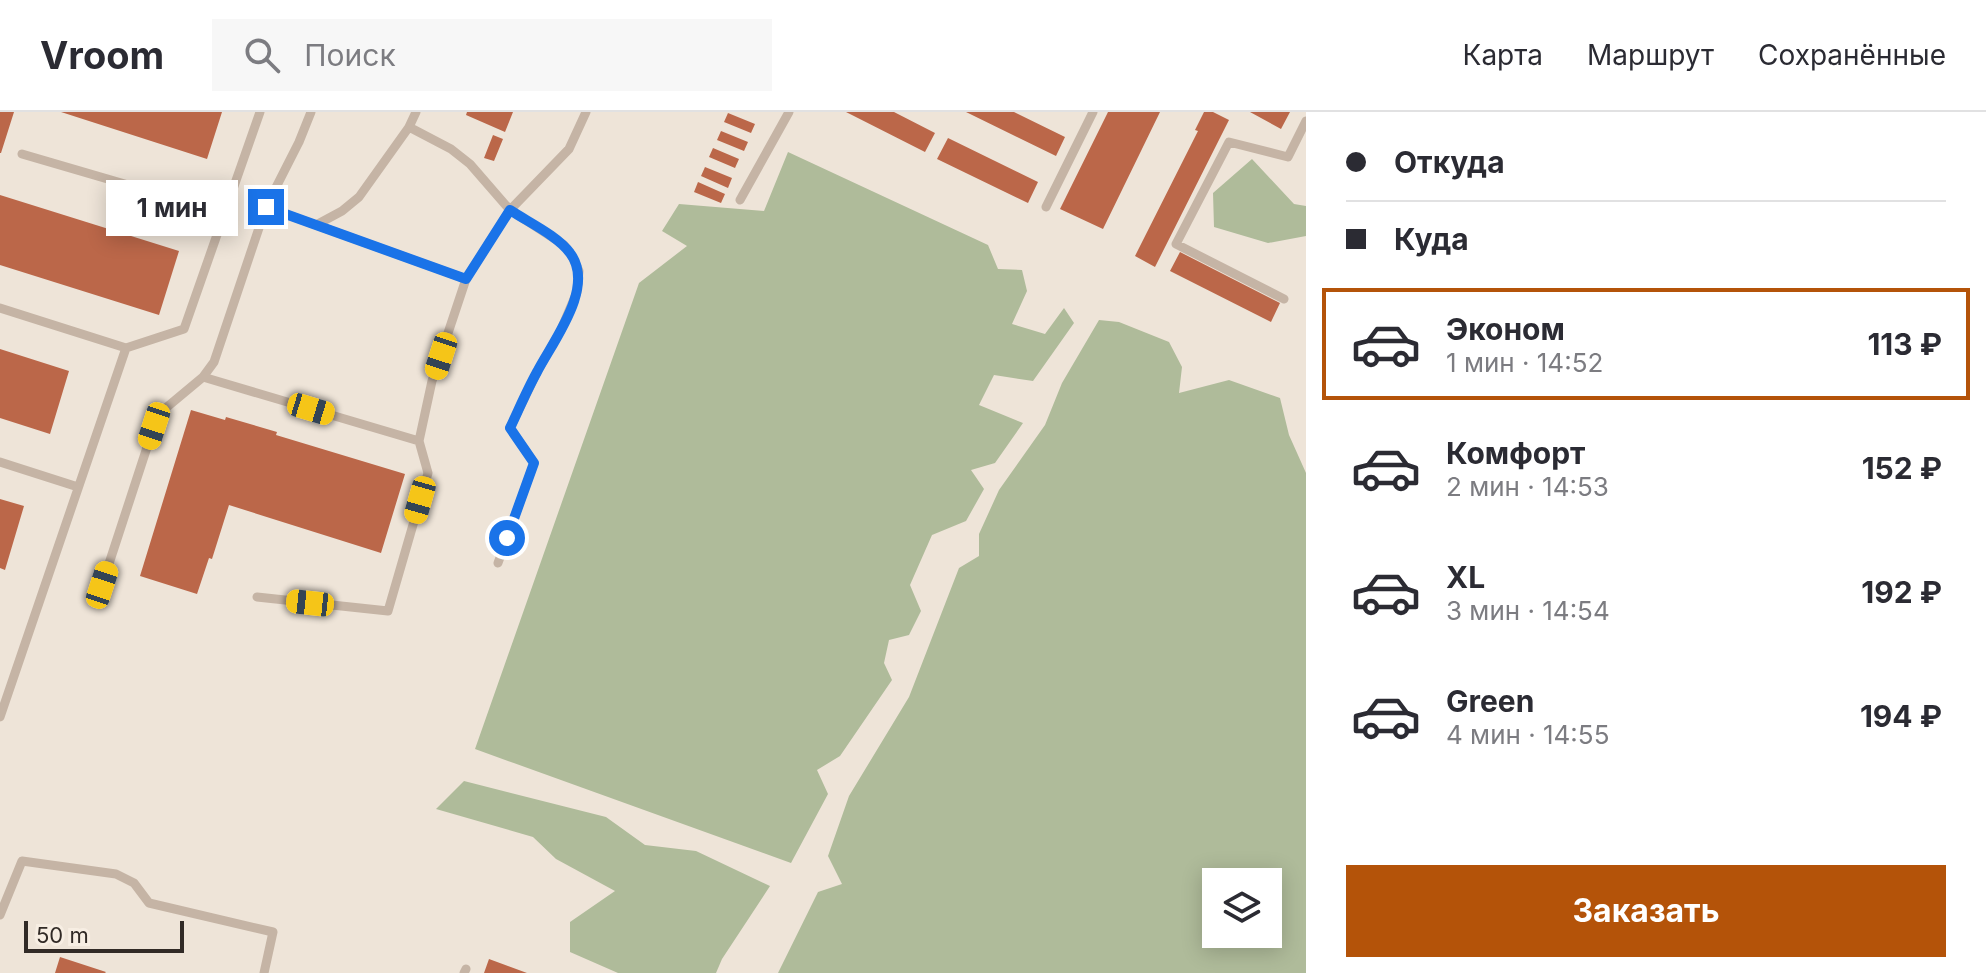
<!DOCTYPE html>
<html lang="ru">
<meta charset="utf-8">
<style>
:root{--surface:#fff;--page:#f7f7f7;--text:#2b2b33;--muted:#7c7c81;--line:#e1e1e2;--accent:#b45309}
body{margin:0;font-family:Inter,sans-serif;background:var(--page);color:var(--text);height:100vh;display:flex;flex-direction:column;font-size:30px;white-space:nowrap}
*{box-sizing:border-box;margin:0}
p{font-size:26px;color:var(--muted)}
.icon{flex:none;width:44px;height:44px;fill:none;stroke:currentColor;stroke-width:2;stroke-linecap:round;stroke-linejoin:round}
.map{position:relative;flex:1;overflow:hidden}
.sheet{display:flex;flex-direction:column;background:var(--surface);width:680px}
.sheet>*{flex:none}
.hud{display:grid;align-content:center;height:176px;padding:0 40px;background:var(--surface)}
.tools{position:absolute;left:1202px;top:756px;display:grid;gap:16px}
.tools a{display:grid;place-items:center;width:80px;height:80px;border-radius:0px;background:var(--surface);box-shadow:0 4px 20px #0003;font-size:40px}
.scale{position:absolute;left:24px;bottom:20px;width:160px;box-sizing:border-box;padding-left:8px;border:4px solid #312a26;border-top:0;font-size:22px;line-height:28px;white-space:nowrap;color:#312a26;-webkit-text-stroke:6px #f7eee3;paint-order:stroke}
.end{position:absolute;width:36px;height:36px;margin:-18px;border:10px solid #1a73e8;background:#fff;box-shadow:0 0 0 4px #fff}
.from{border-radius:50%}
.bubble{position:absolute;height:56px;border-radius:0px;background:var(--surface);box-shadow:0 4px 20px #0003;font-size:26px;font-weight:700;line-height:56px;text-align:center}
.car{position:absolute;width:24px;height:48px;margin:-24px -12px;border-radius:10px;box-shadow:0 0 6px 2px #0007;background:linear-gradient(#f5c518 24%,#345 0 40%,#f5c518 0 76%,#345 0 86%,#f5c518 0)}
.hud b{display:flex;align-items:center;gap:28px;height:76px;font-size:30px}
.hud b+b{border-top:2px solid var(--line)}
.hud i{width:20px;height:20px;background:var(--text)}
ul{padding:0;list-style:none}
li{display:flex;align-items:center;gap:24px;height:112px;margin:0 16px 12px;padding:0 24px;border:4px solid transparent;border-radius:0px}
li div{flex:1}
li b{display:block;font-size:30px}
li em{font-style:normal;font-weight:700}
li.active{border-color:var(--accent)}
li>.icon{width:72px;height:72px;stroke-width:1.5}
.cta{display:flex;gap:16px;margin-top:auto;padding:16px 40px}
.cta a{flex:1;height:92px;border-radius:0px;background:var(--accent);color:#fff;font-size:32px;font-weight:700;line-height:92px;text-align:center}
header{display:flex;align-items:center;gap:48px;box-sizing:border-box;height:112px;padding:0 40px;background:var(--surface);border-bottom:2px solid var(--line)}
header strong{font-size:38px}
nav{display:flex;gap:44px;margin-inline-start:auto;font-size:28px}
.search{width:560px;height:72px;background:var(--page);display:flex;align-items:center;gap:20px;box-sizing:border-box;padding:0 28px;border-radius:0px;color:var(--muted);font-size:30px}
main{display:flex;flex:1;min-height:0}
.map>svg:first-child{display:block}
.green{fill:#afbb9a;fill-rule:evenodd}
.building{fill:#bb6749}
.lines{fill:none;stroke-linecap:round;stroke-linejoin:round}
.service{stroke:#c5b4a5;stroke-width:9}
.route{stroke:#1a73e8;stroke-width:10}
</style>
<header>
<strong>Vroom</strong>
<div class="search"><svg class="icon" aria-label="search" viewBox="0 0 24 24"><circle cx="10" cy="10" r="6"/><path d="M15 15l6 6"/></svg>Поиск</div>
<nav><a>Карта</a><a>Маршрут</a><a>Сохранённые</a></nav>
</header>
<main>
<div class="map">
<svg width="1306" height="861" viewBox="0 0 1306 861">
<rect width="100%" height="100%" fill="#eee4d8"/>
<path class="green" d="M788 40 988 133 998 157 1022 158 1027 179 1012 212 1045 222 1064 196 1074 211 1033 269 994 263 979 293 1023 311 995 351 971 358 984 377 966 409 932 423 910 473 921 499 909 523 889 528 884 551 892 568 840 644 817 658 828 682 791 751 475 637 639 171 687 134 662 119 679 92 764 99Z
M1252 47 1294 92 1306 94V124L1268 131 1214 115 1213 81Z
M1099 208 1119 210 1169 230 1182 255 1179 281 1229 268 1280 286 1289 323 1306 361V861H778L818 780 842 772 828 744 849 684 909 585 959 456 979 444V422L999 378 1045 313 1062 271ZM1216 770H1268V822H1216Z
M464 669 606 705 645 733 696 739 770 774 722 847 716 861H618L570 840V810L615 779 556 747 533 725 436 697Z"/>
<path class="building" d="M0 0H14L1 41H0Z
M61 0H222L207 47Z
M467 0H513L505 20 466 3Z
M846 0H894L935 21 925 40Z
M966 0H1014L1065 25 1056 44Z
M1108 0H1160L1103 117 1060 97Z
M1204 0H1213L1229 8 1155 155 1135 144 1198 19 1195 18Z
M1250 0H1290L1281 17Z
M728 1 755 12 751 21 724 10Z
M721 19 748 30 744 39 717 28Z
M493 23 503 27 494 49 484 46Z
M948 26 1038 70 1028 91 937 47Z
M713 36 739 47 735 56 709 45Z
M705 55 732 66 728 76 701 64Z
M698 70 725 82 721 91 694 80Z
M0 83 179 139 159 203 0 153Z
M1180 140 1280 191 1271 210 1170 159Z
M0 237 69 259 50 322 0 306Z
M191 298 225 308 226 305 277 320 276 323 405 362 381 441 229 393 212 447 209 446 197 482 140 464Z
M0 387 24 394 5 458 0 456Z
M60 845 106 860 105 861H55Z
M489 847 527 861H484Z"/>
<g class="lines">
<path class="service" d="M416 0 409 15 451 37 470 52 510 98 564 133 572 144 579 159 577 180 560 220 538 258 510 316 534 351 498 451
M22 42 224 101
M740 88 789 0
M266 95 466 167
M1046 95 1093 0
M316 113 342 99 359 85 409 15
M1284 187 1176 132 1229 30 1288 45 1306 9
M0 196 126 236 184 217 260 0
M203 265 419 329
M0 350 78 375
M102 473 154 314 167 295 203 265 214 250 266 95 299 30 311 0
M257 485 388 499 428 361 419 329 432 269 466 167 510 98 569 37 586 0
M0 605 126 236
M0 803 22 749 116 762 134 771 149 791 273 820 264 861
M464 861 466 857"/>
</g>
<g class="lines">
<path class="route" d="M266 95 466 167 510 98C528 110 558 124 570 141 596 175 553 229 537 260 527 278 519 297 510 316L534 351 507 426"/>
</g>
</svg>
<div class="tools">
<a><svg class="icon" aria-label="layers" viewBox="0 0 24 24"><path d="M12 4l9 5-9 5-9-5zM3 14l9 5 9-5"/></svg></a>
</div>
<div class="scale">50 m</div>
<i class="end from" style="left:507px;top:426px"></i>
<i class="end" style="left:266px;top:95px"></i>
<div class="bubble" style="left:106px;top:68px;width:132px">1 мин</div>
<i class="car" style="left:441px;top:244px;rotate:198deg"></i>
<i class="car" style="left:311px;top:297px;rotate:107deg"></i>
<i class="car" style="left:154px;top:314px;rotate:198deg"></i>
<i class="car" style="left:420px;top:388px;rotate:196deg"></i>
<i class="car" style="left:102px;top:473px;rotate:18deg"></i>
<i class="car" style="left:310px;top:491px;rotate:276deg"></i>
</div>
<section class="sheet">
<div class="hud">
<b><i class="from"></i>Откуда</b>
<b><i></i>Куда</b>
</div>
<ul>
<li class="active"><svg class="icon" aria-label="car" viewBox="0 0 24 24"><path d="M5 17H2v-5l4-1 3-4h7l3 4 3 1v5h-3M9 17h6M6 11h13"/><circle cx="7" cy="17" r="2"/><circle cx="17" cy="17" r="2"/></svg><div><b>Эконом</b><p>1 мин · 14:52</p></div><em>113 ₽</em></li>
<li><svg class="icon" aria-label="car" viewBox="0 0 24 24"><path d="M5 17H2v-5l4-1 3-4h7l3 4 3 1v5h-3M9 17h6M6 11h13"/><circle cx="7" cy="17" r="2"/><circle cx="17" cy="17" r="2"/></svg><div><b>Комфорт</b><p>2 мин · 14:53</p></div><em>152 ₽</em></li>
<li><svg class="icon" aria-label="car" viewBox="0 0 24 24"><path d="M5 17H2v-5l4-1 3-4h7l3 4 3 1v5h-3M9 17h6M6 11h13"/><circle cx="7" cy="17" r="2"/><circle cx="17" cy="17" r="2"/></svg><div><b>XL</b><p>3 мин · 14:54</p></div><em>192 ₽</em></li>
<li><svg class="icon" aria-label="car" viewBox="0 0 24 24"><path d="M5 17H2v-5l4-1 3-4h7l3 4 3 1v5h-3M9 17h6M6 11h13"/><circle cx="7" cy="17" r="2"/><circle cx="17" cy="17" r="2"/></svg><div><b>Green</b><p>4 мин · 14:55</p></div><em>194 ₽</em></li>
</ul>
<div class="cta"><a>Заказать</a></div>
</section>
</main>
